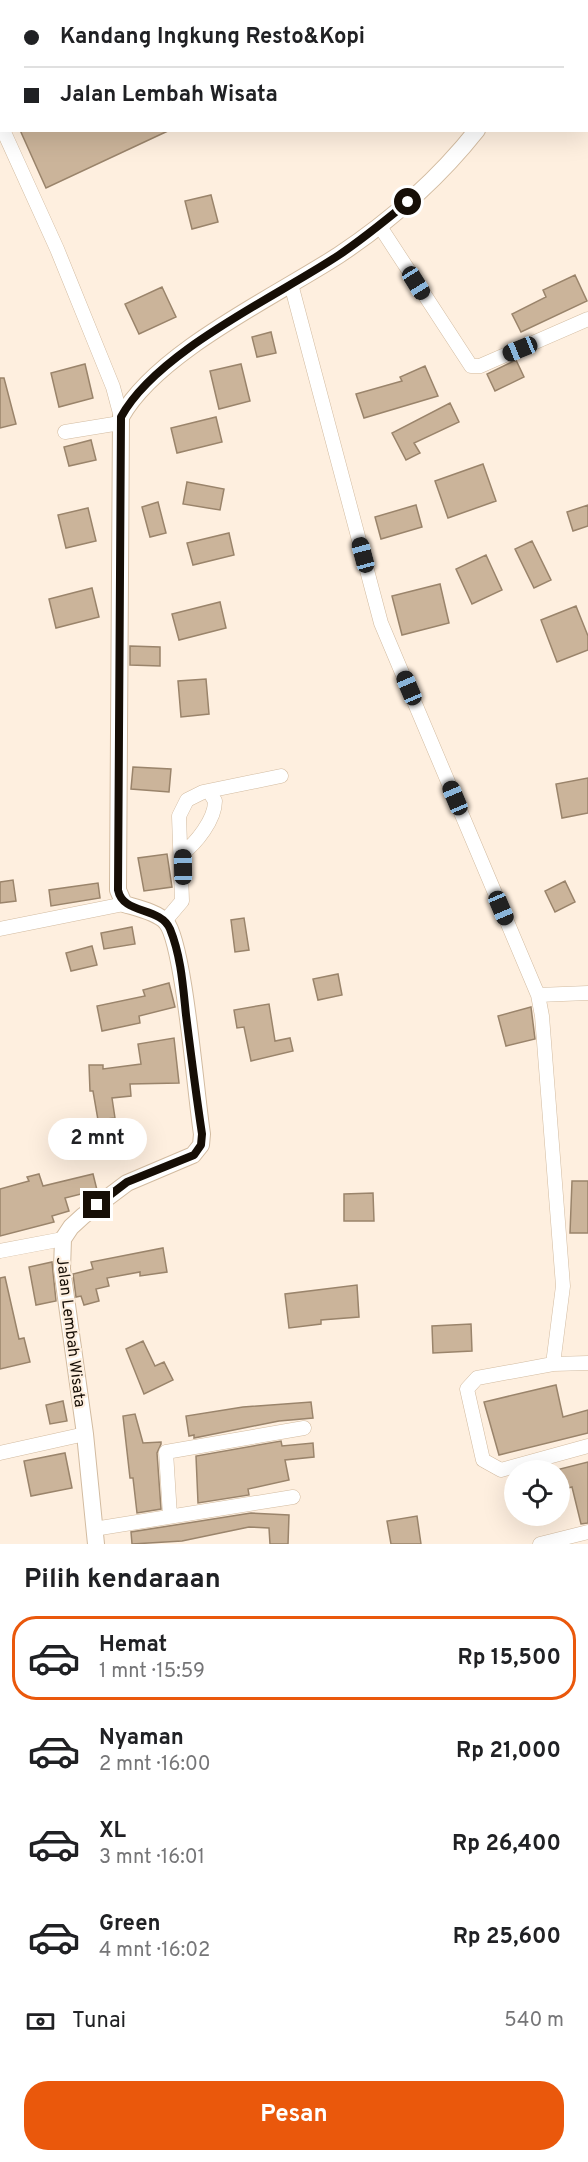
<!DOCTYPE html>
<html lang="id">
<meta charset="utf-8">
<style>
:root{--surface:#fff;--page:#f6f6f6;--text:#202124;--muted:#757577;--line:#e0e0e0;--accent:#ea580c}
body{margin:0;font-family:Overpass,sans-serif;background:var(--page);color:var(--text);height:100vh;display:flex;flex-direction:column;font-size:22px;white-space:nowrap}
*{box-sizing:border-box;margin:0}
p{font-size:20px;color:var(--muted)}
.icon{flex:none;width:33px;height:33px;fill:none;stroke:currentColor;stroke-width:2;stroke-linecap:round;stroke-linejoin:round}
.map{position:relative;height:1544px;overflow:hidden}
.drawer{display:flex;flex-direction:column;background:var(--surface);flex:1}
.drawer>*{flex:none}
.guide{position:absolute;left:0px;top:0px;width:588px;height:132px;box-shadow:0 6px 24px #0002;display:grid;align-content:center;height:132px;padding:0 24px;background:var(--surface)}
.fabs{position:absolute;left:504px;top:1460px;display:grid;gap:12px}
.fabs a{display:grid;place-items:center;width:66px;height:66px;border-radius:50%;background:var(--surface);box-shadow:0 6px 24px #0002;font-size:30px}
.end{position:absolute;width:27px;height:27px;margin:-14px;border:8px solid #160e06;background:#fff;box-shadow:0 0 0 3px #fff}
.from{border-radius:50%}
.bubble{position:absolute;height:42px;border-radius:21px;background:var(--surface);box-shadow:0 6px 24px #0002;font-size:20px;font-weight:700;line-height:42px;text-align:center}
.car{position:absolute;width:18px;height:36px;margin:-18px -9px;border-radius:8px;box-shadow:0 0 4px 2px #0007;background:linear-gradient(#222 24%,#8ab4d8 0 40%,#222 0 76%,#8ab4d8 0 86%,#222 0)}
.guide b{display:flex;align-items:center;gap:21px;height:57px;font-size:22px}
.guide b+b{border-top:2px solid var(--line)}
.guide i{width:15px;height:15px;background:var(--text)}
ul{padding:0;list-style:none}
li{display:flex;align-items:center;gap:18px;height:84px;margin:0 12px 9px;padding:0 12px;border:3px solid transparent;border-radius:24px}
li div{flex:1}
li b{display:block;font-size:22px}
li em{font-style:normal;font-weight:700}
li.on{border-color:var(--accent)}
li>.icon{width:54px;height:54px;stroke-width:1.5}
h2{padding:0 24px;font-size:27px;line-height:72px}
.pay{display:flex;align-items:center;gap:15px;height:66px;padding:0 24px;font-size:22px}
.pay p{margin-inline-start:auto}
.cta{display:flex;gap:12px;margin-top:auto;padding:12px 24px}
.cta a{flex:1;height:69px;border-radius:24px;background:var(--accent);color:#fff;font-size:24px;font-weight:700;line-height:69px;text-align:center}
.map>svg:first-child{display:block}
.building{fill:#cbb49a;stroke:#9a846b;stroke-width:1.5}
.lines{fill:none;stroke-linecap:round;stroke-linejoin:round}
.service-casing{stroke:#d2bba0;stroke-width:8}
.minor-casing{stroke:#d2bba0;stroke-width:15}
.tertiary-casing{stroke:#d2bba0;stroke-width:18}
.service{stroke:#fff;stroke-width:7}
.minor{stroke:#fff;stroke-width:14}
.tertiary{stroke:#fff;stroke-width:16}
.route{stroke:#160e06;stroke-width:8}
.labels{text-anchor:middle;stroke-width:4.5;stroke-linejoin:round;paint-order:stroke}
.street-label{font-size:16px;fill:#160e06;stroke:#feefdf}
</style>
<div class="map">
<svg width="588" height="1544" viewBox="0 0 588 1544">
<rect width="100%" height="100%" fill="#feefdf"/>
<path class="building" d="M20 130H170L46 188Z
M211 195 218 222 192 229 185 201Z
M575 275 587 301 521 332 512 314 546 297 543 290Z
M162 287 176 317 139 334 125 304Z
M271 332 276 353 257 357 252 337Z
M516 360 524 377 495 391 487 374Z
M85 364 93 398 59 407 51 373Z
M241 364 250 401 219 409 210 371Z
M425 366 438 396 364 418 356 394 402 381 400 377Z
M0 378H4L16 424 0 428Z
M450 403 459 422 414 443 420 453 406 460 392 433Z
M216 417 222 442 177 453 171 428Z
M91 440 96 460 69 466 64 447Z
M483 464 496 501 448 518 435 481Z
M187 482 224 489 220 510 183 504Z
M158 502 166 533 150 537 142 507Z
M416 505 422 527 381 539 375 517Z
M588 505V526L573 531 567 512Z
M88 508 96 541 66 548 58 515Z
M229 533 234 555 193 565 187 543Z
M532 541 551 580 534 588 515 549Z
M486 555 502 590 472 604 456 569Z
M440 584 449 623 402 635 392 596Z
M92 588 99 617 56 628 49 599Z
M220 602 226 628 179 640 172 614Z
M576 606 588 636V650L557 662 541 620Z
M130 646 160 647V666L130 665Z
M206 679 209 714 181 717 178 681Z
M133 767 171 769 169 792 131 789Z
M588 778V813L562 818 556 784Z
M167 854 172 887 144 891 138 858Z
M13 880 16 901 0 903V882Z
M565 881 575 902 555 912 545 891Z
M98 883 100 898 51 906 49 890Z
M244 918 249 950 235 952 231 920Z
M132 927 135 944 104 949 101 933Z
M92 946 97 965 71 971 66 953Z
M338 974 342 995 318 1000 313 979Z
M169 983 175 1007 139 1016 140 1023 102 1031 97 1006 145 996 143 990Z
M269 1004 275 1041 290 1038 293 1051 251 1061 244 1027 237 1028 234 1010Z
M531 1007 535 1039 506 1046 498 1016Z
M174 1038 179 1083 130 1084 131 1096 112 1098 115 1118 98 1120 93 1091H90L89 1065H103V1069L141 1064 138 1044Z
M109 1128 111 1146 98 1148 96 1129Z
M39 1174 43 1186 93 1174 97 1190 65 1198 69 1211 52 1216 54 1222 0 1236V1189L29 1181 27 1177Z
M572 1181H588V1233H570Z
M373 1193 374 1221H344V1194Z
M163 1248 167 1272 140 1276V1272L107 1278 109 1286 96 1289 99 1301 84 1305 81 1296 76 1297 73 1274 93 1269 91 1262Z
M52 1262 56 1301 36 1305 29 1267Z
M5 1277 19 1339 24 1338 30 1362 0 1369V1278Z
M357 1285 359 1317 321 1320V1324L289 1328 285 1294Z
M471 1324 472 1351 433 1353 432 1326Z
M143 1341 155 1366 164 1362 173 1380 144 1394 126 1349Z
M556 1385 563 1417 588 1410V1433L499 1455 484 1402Z
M63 1401 67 1421 50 1424 46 1405Z
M311 1402 313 1418 279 1421 194 1438V1435L189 1436 186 1416 243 1407Z
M135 1414 143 1443 161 1442V1444L157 1453 161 1509 137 1513 133 1478H130L123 1416Z
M281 1441 282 1446 313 1443 314 1457 285 1460 289 1480 248 1489 249 1495 198 1503 196 1456Z
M65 1453 72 1488 31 1496 24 1461Z
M588 1462V1523L581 1524 572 1487 560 1490V1469Z
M251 1513 289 1515 288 1544H270L269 1528 249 1527 182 1541 132 1544 131 1532Z
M417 1516 421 1544H391L387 1521Z"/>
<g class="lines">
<defs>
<path id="service" d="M73 0V2"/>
<path id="minor" d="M567 0 588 1
M150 2 160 0
M0 13 2 23
M3 130 57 249 113 387 121 417
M379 225 471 366H480L588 319
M291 284 381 623 538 995 542 1016 563 1286 553 1364 588 1363
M65 432 120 423
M182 854C196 843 215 820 215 801L210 793
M165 921 182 901 179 816 187 800 203 792 281 776
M0 929 124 904
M538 995 588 993
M0 1251 63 1239
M553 1364 477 1378 467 1389 483 1460 501 1470 588 1446
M0 1453 85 1434
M170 1516 166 1452 304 1428
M94 1529 293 1497
M540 1544 588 1532"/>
<path id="tertiary" d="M586 65 588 64
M96 1544 85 1434 62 1269 63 1239 71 1227 83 1216 127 1183 193 1155 201 1145 202 1134C196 1097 184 943 166 922 157 912 137 908 124 904L118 890 121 417C157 352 276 296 339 255 390 221 439 178 477 130"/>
</defs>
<use href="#service" class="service-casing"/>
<use href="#minor" class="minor-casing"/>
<use href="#tertiary" class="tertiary-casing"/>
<use href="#service" class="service"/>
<use href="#minor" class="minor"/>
<use href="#tertiary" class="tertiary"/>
</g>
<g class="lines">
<path class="route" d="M97 1205 127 1182 194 1155 201 1145 202 1134C196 1094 191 1055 186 1015 183 986 181 956 170 929 160 906 123 915 118 890L121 417C157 351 276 297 339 255 363 239 386 220 408 202"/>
</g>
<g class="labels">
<g class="street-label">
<text transform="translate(72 1332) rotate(83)" y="6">Jalan Lembah Wisata</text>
</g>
</g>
</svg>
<div class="fabs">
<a><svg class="icon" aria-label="locate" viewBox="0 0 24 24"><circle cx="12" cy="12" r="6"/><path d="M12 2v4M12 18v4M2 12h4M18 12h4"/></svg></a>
</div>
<i class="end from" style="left:408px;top:202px"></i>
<i class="end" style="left:97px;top:1205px"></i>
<div class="bubble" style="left:48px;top:1118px;width:99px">2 mnt</div>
<i class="car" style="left:416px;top:283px;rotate:148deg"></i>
<i class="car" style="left:520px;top:349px;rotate:248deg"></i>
<i class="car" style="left:363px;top:555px;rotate:345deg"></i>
<i class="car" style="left:409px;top:688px;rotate:337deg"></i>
<i class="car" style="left:455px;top:798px;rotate:337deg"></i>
<i class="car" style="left:183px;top:867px;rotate:359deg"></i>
<i class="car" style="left:501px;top:908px;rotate:157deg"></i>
<div class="guide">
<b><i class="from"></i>Kandang Ingkung Resto&amp;Kopi</b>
<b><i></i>Jalan Lembah Wisata</b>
</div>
</div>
<section class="drawer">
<h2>Pilih kendaraan</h2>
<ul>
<li class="on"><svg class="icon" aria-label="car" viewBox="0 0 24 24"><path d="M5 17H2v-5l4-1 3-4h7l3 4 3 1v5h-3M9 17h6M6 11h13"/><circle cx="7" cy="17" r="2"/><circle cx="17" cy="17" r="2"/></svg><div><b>Hemat</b><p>1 mnt · 15:59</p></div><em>Rp 15,500</em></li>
<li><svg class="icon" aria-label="car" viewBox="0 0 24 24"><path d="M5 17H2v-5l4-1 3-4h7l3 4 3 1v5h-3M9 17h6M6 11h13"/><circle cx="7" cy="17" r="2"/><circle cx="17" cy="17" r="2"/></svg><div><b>Nyaman</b><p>2 mnt · 16:00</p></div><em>Rp 21,000</em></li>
<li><svg class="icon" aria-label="car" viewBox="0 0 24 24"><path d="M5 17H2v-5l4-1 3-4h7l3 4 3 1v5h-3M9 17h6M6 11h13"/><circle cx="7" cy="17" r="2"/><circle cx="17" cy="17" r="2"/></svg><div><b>XL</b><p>3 mnt · 16:01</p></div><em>Rp 26,400</em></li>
<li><svg class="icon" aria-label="car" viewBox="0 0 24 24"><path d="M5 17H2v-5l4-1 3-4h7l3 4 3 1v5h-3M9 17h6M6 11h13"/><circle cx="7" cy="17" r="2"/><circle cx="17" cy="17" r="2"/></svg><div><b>Green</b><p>4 mnt · 16:02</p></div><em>Rp 25,600</em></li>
</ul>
<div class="pay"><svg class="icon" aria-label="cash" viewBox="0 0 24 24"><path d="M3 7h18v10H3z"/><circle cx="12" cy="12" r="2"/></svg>Tunai<p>540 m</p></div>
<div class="cta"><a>Pesan</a></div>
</section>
